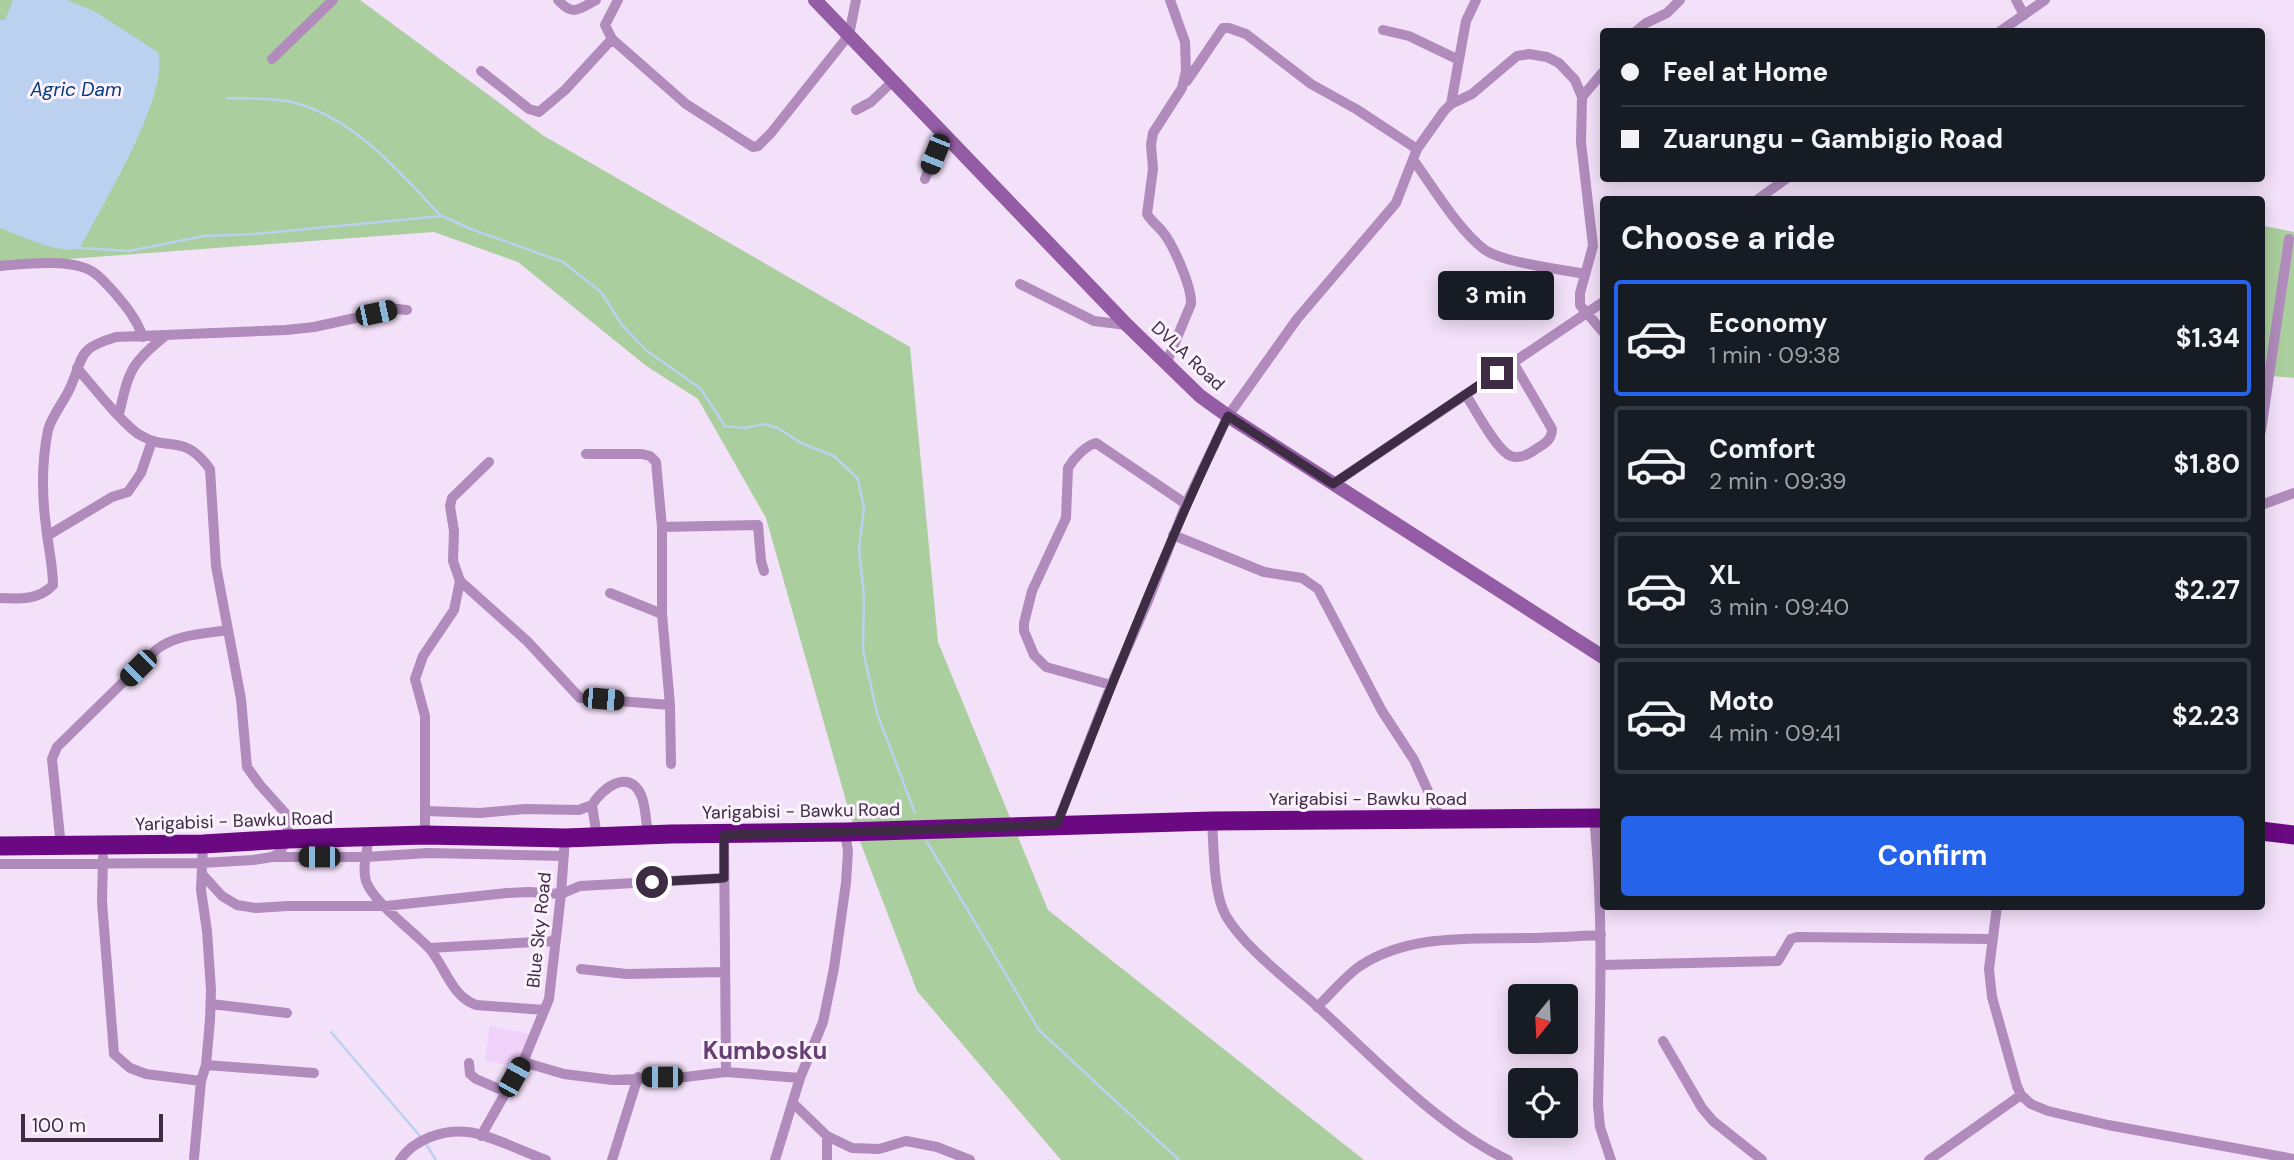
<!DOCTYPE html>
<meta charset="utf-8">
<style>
:root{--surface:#171b24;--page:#20242c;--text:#f1f3f6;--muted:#9ea1a6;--line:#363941;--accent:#2563eb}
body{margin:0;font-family:"DM Sans",sans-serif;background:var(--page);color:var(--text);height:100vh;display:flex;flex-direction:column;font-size:26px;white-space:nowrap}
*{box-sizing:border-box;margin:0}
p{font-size:23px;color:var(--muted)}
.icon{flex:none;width:38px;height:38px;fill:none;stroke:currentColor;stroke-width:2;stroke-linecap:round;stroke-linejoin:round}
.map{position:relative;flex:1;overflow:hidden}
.panel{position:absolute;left:1600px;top:196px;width:665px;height:714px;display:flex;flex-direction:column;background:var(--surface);border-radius:7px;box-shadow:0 4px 18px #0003}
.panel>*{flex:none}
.top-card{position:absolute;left:1600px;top:28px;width:665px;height:154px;border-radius:7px;box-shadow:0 4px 18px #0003;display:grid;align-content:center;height:154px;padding:0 21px;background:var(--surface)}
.needle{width:46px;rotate:198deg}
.tools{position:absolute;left:1508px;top:984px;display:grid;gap:14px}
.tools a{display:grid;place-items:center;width:70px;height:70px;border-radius:7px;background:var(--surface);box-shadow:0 4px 18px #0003;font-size:35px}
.scale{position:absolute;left:21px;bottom:18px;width:142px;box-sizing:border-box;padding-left:7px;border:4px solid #3e2c44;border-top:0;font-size:19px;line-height:24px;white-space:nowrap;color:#3e2c44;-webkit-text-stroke:5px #fbf2fe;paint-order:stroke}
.end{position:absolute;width:32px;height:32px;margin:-16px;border:9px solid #3e2c44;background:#fff;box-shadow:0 0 0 4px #fff}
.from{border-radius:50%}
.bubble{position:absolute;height:49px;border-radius:7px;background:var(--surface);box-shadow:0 4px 18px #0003;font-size:23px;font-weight:700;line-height:49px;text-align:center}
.car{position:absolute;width:21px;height:42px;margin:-21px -10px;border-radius:9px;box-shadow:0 0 5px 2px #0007;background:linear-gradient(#222 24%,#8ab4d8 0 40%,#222 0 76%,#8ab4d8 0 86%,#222 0)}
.top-card b{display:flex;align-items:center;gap:24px;height:66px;font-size:26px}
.top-card b+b{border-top:2px solid var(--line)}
.top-card i{width:18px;height:18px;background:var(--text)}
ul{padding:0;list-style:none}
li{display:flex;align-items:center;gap:21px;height:116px;margin:0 14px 10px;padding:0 7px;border:4px solid var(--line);border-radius:7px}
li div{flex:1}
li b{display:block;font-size:26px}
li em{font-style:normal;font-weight:700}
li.selected{border-color:var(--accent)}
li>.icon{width:63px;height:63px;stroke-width:1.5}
h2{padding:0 21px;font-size:32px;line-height:84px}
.button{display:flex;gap:14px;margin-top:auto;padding:14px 21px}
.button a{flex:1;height:80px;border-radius:7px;background:var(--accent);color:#fff;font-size:28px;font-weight:700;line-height:80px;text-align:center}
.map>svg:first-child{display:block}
.built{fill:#f0d2fa}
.green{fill:#aace9d}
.water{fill:#bbd1ef}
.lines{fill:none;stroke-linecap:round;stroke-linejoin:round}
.stream{stroke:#bbd1ef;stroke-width:2.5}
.street{stroke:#b08bbc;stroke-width:10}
.secondary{stroke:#935ca5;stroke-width:14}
.highway{stroke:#6a0982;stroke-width:19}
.route{stroke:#3e2c44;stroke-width:9}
.labels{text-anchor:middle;stroke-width:6;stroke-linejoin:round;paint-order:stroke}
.street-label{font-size:18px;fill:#3e2c44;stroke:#fbf2fe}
.water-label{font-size:19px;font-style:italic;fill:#073a7b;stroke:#fbf2fe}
.district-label{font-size:24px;font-weight:bold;fill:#673f73;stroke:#fbf2fe}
</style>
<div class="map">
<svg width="2294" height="1160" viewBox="0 0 2294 1160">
<rect width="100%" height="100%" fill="#f3e1f9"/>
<path class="built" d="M490 1026 531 1034 518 1066 485 1061Z"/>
<path class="green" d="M0 0H360L544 136 910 347 938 642 1048 910 1364 1160H1061L917 991 850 815 766 518 698 399 645 365 518 262 434 232 0 264Z
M2264 226 2294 232V378L2261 375V232Z"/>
<path class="water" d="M13 0H67L94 11 158 52C170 96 102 205 80 248 63 256 18 235 0 228V20H5Z"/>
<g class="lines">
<path class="stream" d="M227 98C247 99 272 97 292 102 355 118 397 170 441 216
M80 248 129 251 204 236 255 234 442 216 471 229 563 262 601 292 622 325 647 351 700 388 725 426 745 428 764 424 778 428 801 443 834 456 858 479 864 508 859 550 864 595 863 650 877 713 915 813
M927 842 1039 1030 1179 1160
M331 1032 420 1136
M426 1144 436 1160"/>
<path class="street" d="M558 0C573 17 579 9 596 0
M618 0 605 25 612 39 686 104 753 147 758 146 771 133 849 35 856 0
M2016 0 2024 15
M1383 30 1409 36 1459 60
M1635 32 1646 23 1667 13 1680 0
M1999 32 2045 0
M272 59 333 0
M481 71 529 109 539 112 565 90 612 39
M1187 81 1223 28H1229L1246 34 1311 84 1356 109 1417 149
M1582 97 1603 72
M1451 104 1466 21 1476 0
M856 110 871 102 892 82
M1414 161C1433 187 1459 231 1485 250 1505 263 1560 269 1585 274
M925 179 935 154 946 137
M1757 200 1787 178
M0 266C24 264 72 258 93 272 101 277 106 284 113 291 126 306 136 318 143 337
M1020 284 1094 321 1127 325
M1166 364 1191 304C1192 287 1173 244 1162 231 1157 225 1151 221 1147 214L1153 169 1151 145 1153 133 1182 88 1186 71 1185 42 1170 0
M1466 395C1475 409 1497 451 1511 456 1520 459 1528 455 1536 449 1544 444 1552 440 1552 429L1513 362
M119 414C129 371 130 364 165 336
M2261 431 2289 239
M586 454H642L650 456 656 462 662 527V614L670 705 671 764
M489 462 452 498 450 506 454 531 453 561 460 581 527 641 580 698 670 705
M1333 484 1603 302
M2261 505 2294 493
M662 527 758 525 761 561 764 571
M1173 535 1264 572 1302 578 1318 589 1382 711 1414 760 1441 820
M47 536 112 497 128 492 141 473 152 441
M610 593 662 614
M0 598C20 599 39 600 53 585 53 565 48 546 46 526 42 496 42 460 48 430 52 415 64 402 70 388 85 354 77 349 116 337L286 330 314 327 397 309 407 310
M1111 685 1046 667 1034 655 1024 631V623L1032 591 1066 518 1068 468C1074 458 1085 446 1096 443L1186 504
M592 805 597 837
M426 811 480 813 525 809 579 810 592 805C602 788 629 768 641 795 646 806 646 823 648 835
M1594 818C1604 913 1600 1009 1598 1105L1600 1127 1611 1160
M1212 821C1214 848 1213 893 1226 916 1244 947 1289 981 1317 1006 1374 1058 1438 1127 1508 1160
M1057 824 1111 685 1148 601 1186 504 1228 416 1297 319 1396 203 1417 149 1444 111 1451 104 1472 94 1517 56 1529 54 1547 57 1559 63 1575 80 1582 97 1581 142 1593 246 1580 293V305L1603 332
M425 835V716L415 679 423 656 454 610 460 581
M724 835 726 1072
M369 838C367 851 362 868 366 881 373 902 413 931 429 948 445 966 451 996 476 1005L544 1010
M61 847 52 759 57 747 157 649C178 634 203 634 228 630
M103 857 102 902 114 1054 130 1068 146 1074 201 1081
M273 857H366L428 853 564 856
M0 864 202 863 253 860 272 857 279 853 288 839 287 815 260 785 247 767 241 699 216 566 210 469C183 432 170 453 140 435 123 425 91 384 77 368
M202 874 222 896 237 905 256 908 288 906H386L507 893 529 892 561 894 580 886 724 878
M1997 906 1989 969 1992 997 2017 1086 2021 1095 2031 1104 2048 1111 2108 1125 2294 1159
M429 948 555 941
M1601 965 1778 961 1791 939 1797 937 1992 939
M581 969 627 974 723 972
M211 1004 287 1013
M1317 1007C1331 994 1344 977 1360 966 1409 934 1470 939 1526 938 1551 938 1576 936 1601 935
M1663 1041 1702 1108 1713 1121 1762 1160
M523 1062 564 1074 612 1080 685 1077 726 1072 800 1078
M469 1063 470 1074 476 1079 506 1092
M206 1065 314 1073
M794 1104 827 1136V1160
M481 1136 523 1062 549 999 561 894 565 838
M827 1136 852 1148 879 1149 906 1141 937 1147 970 1160
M194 1158 201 1081 206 1065 210 1020 211 990 207 931 201 890 203 844
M400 1160C414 1139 444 1129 468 1132 488 1134 526 1153 546 1160
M612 1160 638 1077
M775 1160 800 1078 823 1022 834 968 846 883 848 851 845 832
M1929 1160 2021 1095"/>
<path class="secondary" d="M815 0 1127 325 1200 396 1228 416 1603 657"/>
<path class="highway" d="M2261 831 2294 835
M0 846 203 844 288 839 425 835 565 838 671 834 845 832 1212 821 1603 818"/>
</g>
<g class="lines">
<path class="route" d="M652 882 724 878V835L915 830 1057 824C1111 687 1164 549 1228 416L1333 484 1497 373"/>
</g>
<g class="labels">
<g class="street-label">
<text transform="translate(1188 356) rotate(43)" y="6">DVLA Road</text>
<text x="1368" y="805">Yarigabisi - Bawku Road</text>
<text transform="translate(801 811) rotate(-1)" y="6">Yarigabisi - Bawku Road</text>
<text transform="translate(234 821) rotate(-2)" y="6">Yarigabisi - Bawku Road</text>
<text transform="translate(539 930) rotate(-84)" y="6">Blue Sky Road</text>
</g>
<g class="water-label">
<text x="76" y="96">Agric Dam</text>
</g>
<g class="district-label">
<text x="765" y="1059">Kumbosku</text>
</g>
</g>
</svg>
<div class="tools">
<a><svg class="needle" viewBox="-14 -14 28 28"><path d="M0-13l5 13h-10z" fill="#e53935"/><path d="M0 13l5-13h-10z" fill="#9ea1a6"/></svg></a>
<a><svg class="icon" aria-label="locate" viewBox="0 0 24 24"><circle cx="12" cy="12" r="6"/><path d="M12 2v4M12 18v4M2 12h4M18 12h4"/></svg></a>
</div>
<div class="scale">100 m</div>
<i class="end from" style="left:652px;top:882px"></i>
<i class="end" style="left:1497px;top:373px"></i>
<div class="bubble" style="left:1438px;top:271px;width:116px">3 min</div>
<i class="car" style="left:935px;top:154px;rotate:202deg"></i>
<i class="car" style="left:376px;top:313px;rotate:78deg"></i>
<i class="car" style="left:138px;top:668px;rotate:225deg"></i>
<i class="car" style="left:603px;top:699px;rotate:95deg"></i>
<i class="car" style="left:319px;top:857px;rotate:270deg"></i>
<i class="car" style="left:514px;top:1077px;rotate:29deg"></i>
<i class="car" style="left:662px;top:1077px;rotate:270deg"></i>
<div class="top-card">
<b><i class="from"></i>Feel at Home</b>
<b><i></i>Zuarungu - Gambigio Road</b>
</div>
<section class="panel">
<h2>Choose a ride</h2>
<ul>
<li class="selected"><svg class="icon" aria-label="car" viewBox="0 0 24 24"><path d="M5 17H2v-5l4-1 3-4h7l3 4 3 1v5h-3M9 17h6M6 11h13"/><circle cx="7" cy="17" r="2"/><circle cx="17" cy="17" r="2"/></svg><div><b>Economy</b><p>1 min · 09:38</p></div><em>$1.34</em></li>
<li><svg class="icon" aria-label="car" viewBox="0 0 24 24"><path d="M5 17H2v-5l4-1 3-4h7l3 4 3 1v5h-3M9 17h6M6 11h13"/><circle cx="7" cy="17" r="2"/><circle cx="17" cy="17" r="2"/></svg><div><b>Comfort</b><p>2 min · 09:39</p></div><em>$1.80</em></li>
<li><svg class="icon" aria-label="car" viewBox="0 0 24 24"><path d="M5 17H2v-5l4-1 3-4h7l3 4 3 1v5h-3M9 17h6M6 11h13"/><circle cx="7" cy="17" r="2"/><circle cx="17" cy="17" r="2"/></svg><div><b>XL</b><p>3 min · 09:40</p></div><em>$2.27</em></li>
<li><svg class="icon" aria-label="car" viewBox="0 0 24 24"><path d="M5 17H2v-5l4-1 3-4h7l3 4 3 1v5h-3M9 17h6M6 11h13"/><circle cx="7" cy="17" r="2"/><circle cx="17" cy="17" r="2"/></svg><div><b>Moto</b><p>4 min · 09:41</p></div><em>$2.23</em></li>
</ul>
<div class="button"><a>Confirm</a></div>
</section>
</div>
